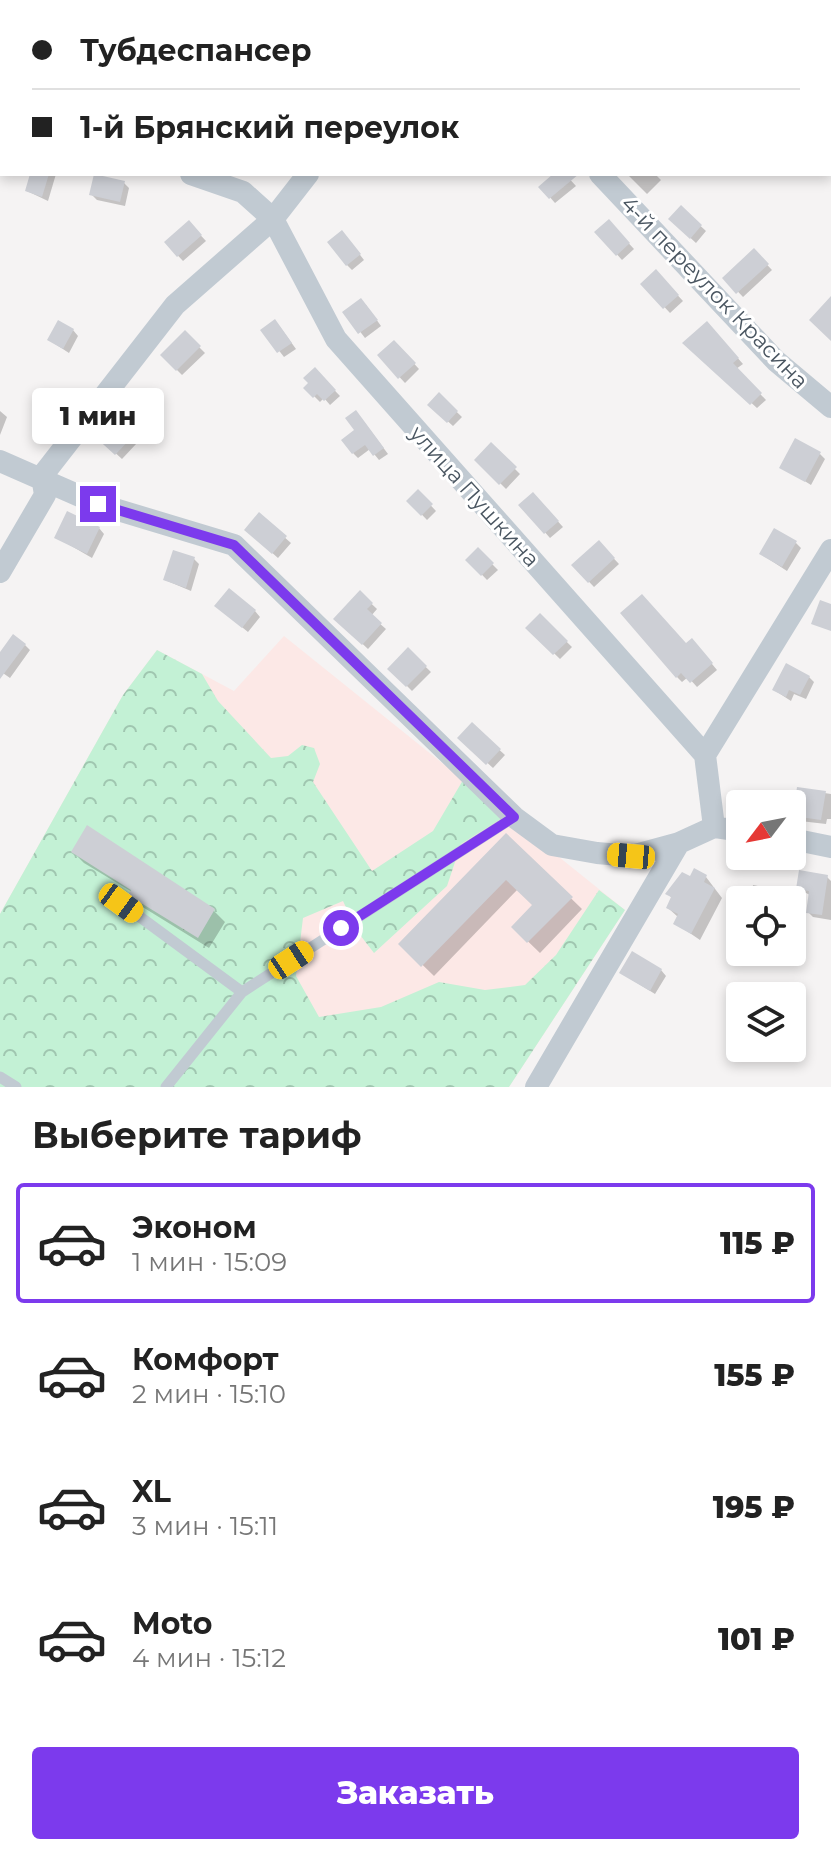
<!DOCTYPE html>
<html lang="ru">
<meta charset="utf-8">
<style>
:root{--surface:#fff;--page:#f2f2f2;--text:#222;--muted:#767676;--line:#e0e0e0;--accent:#7c3aed}
body{margin:0;font-family:Montserrat,sans-serif;background:var(--page);color:var(--text);height:100vh;display:flex;flex-direction:column;font-size:30px;white-space:nowrap}
*{box-sizing:border-box;margin:0}
p{font-size:26px;color:var(--muted)}
.icon{flex:none;width:44px;height:44px;fill:none;stroke:currentColor;stroke-width:2;stroke-linecap:round;stroke-linejoin:round}
.map{position:relative;height:1087px;overflow:hidden}
.sheet{display:flex;flex-direction:column;background:var(--surface);flex:1}
.sheet>*{flex:none}
.hud{position:absolute;left:0px;top:0px;width:832px;height:176px;box-shadow:0 4px 12px #0003;display:grid;align-content:center;height:176px;padding:0 32px;background:var(--surface)}
.needle{width:52px;rotate:238deg}
.buttons{position:absolute;left:726px;top:790px;display:grid;gap:16px}
.buttons a{display:grid;place-items:center;width:80px;height:80px;border-radius:8px;background:var(--surface);box-shadow:0 4px 12px #0003;font-size:40px}
.end{position:absolute;width:36px;height:36px;margin:-18px;border:10px solid #7c3aed;background:#fff;box-shadow:0 0 0 4px #fff}
.from{border-radius:50%}
.bubble{position:absolute;height:56px;border-radius:8px;background:var(--surface);box-shadow:0 4px 12px #0003;font-size:26px;font-weight:800;line-height:56px;text-align:center}
.car{position:absolute;width:24px;height:48px;margin:-24px -12px;border-radius:10px;box-shadow:0 0 6px 2px #0007;background:linear-gradient(#f5c518 24%,#345 0 40%,#f5c518 0 76%,#345 0 86%,#f5c518 0)}
.hud b{display:flex;align-items:center;gap:28px;height:76px;font-size:30px}
.hud b+b{border-top:2px solid var(--line)}
.hud i{width:20px;height:20px;background:var(--text)}
ul{padding:0;list-style:none}
li{display:flex;align-items:center;gap:24px;height:120px;margin:0 16px 12px;padding:0 16px;border:4px solid transparent;border-radius:8px}
li div{flex:1}
li b{display:block;font-size:30px}
li em{font-style:normal;font-weight:800}
li.current{border-color:var(--accent)}
li>.icon{width:72px;height:72px;stroke-width:1.5}
h2{padding:0 32px;font-size:36px;line-height:96px}
.primary-button{display:flex;gap:16px;margin-top:auto;padding:16px 32px}
.primary-button a{flex:1;height:92px;border-radius:8px;background:var(--accent);color:#fff;font-size:32px;font-weight:800;line-height:92px;text-align:center}
.map>svg:first-child{display:block}
.medical{fill:#fce8e6}
.forest{fill:url(#forest-crowns)}
.shadow{fill:#0003}
.building{fill:#cdcfd5}
.lines{fill:none;stroke-linecap:round;stroke-linejoin:round}
.service{stroke:#c1cad2;stroke-width:11}
.minor{stroke:#c1cad2;stroke-width:22}
.route{stroke:#7c3aed;stroke-width:10}
.labels{text-anchor:middle;stroke-width:6;stroke-linejoin:round;paint-order:stroke}
.street-label{font-size:22px;fill:#4a5661;stroke:#fff}
</style>
<div class="map">
<svg width="831" height="1087" viewBox="0 0 831 1087">
<defs>
<pattern id="forest-crowns" width="20" height="18" patternUnits="userSpaceOnUse" patternTransform="scale(2)"><rect width="20" height="18" fill="#c3f1d5"/><path d="M2 6a3 3 0 1 1 6 0M12 15a3 3 0 1 1 6 0" fill="none" stroke="#a0c6b0"/></pattern>
</defs>
<rect width="100%" height="100%" fill="#f5f3f3"/>
<path class="medical" d="M284 636 625 910 509 1087 0 914 123 695 157 650 234 691Z"/>
<path class="forest" d="M157 650 202 674 218 701 271 758 288 756 302 745 314 748 320 764 313 782 372 871 433 831 463 780 507 815 461 844 447 886 374 953 357 931 343 901 303 918 296 976 319 1017 381 1007 439 982 485 990 525 985 556 955 599 890 625 910 509 1087H0V914L123 695Z"/>
<path class="shadow" d="M155 0H184L186 2H157Z
M487 0H508L506 2Z
M32 174H56L48 201 27 191Z
M549 174H565L576 186 555 203 541 187 552 177Z
M627 174H655L661 180 647 194Z
M124 183 129 188 125 206 97 200 91 194Z
M681 208 706 231 696 243 670 219Z
M609 222 634 249 622 260 597 232Z
M189 223 206 241 183 261 166 243Z
M347 238 364 260 352 270 347 265Z
M754 251 772 270 743 297 725 278Z
M656 272 683 301 670 313 643 284Z
M366 305 381 326 365 338 345 312Z
M280 327 296 349 284 357 263 330Z
M712 329 743 364 736 369 766 400 757 408 685 343Z
M73 330 78 336 69 353 49 340Z
M185 333 205 353 182 375 162 355Z
M394 342 419 369 405 383 380 356Z
M315 370 340 396 330 405 324 398 320 402 306 388Z
M439 395 462 417 453 426 430 405Z
M0 411 7 417 0 435Z
M361 418 388 454 379 460 370 449 358 458 353 453Z
M111 419 137 443 122 459 96 435Z
M491 445 520 474 506 489 477 460Z
M820 454 825 459 811 485 782 467Z
M418 492 436 511 427 520 409 501Z
M533 494 563 527 550 538 521 505Z
M259 515 291 543 278 558 252 535Z
M99 528 104 534 92 558 56 537Z
M599 543 619 564 594 587 574 566Z
M796 543 801 548 787 571 761 554Z
M478 550 498 570 487 580 468 560Z
M194 559 199 564 191 591 165 580Z
M360 593 377 609 371 616 386 629 368 649 336 619Z
M222 611H255L260 617 248 632Z
M540 616 572 647 560 659 528 628Z
M25 645 30 650 10 678 0 671V655Z
M686 645 697 646 717 670 697 687 688 677 682 682 677 677Z
M408 650 431 672 412 691 390 669Z
M809 677 814 682 806 699 794 694 791 701 774 690Z
M472 725 505 755 493 768 460 738Z
M799 789 831 794V819H827L826 824 800 821 795 815Z
M88 828 214 911 225 922 209 948 141 906 132 892 84 863 73 852Z
M506 835 582 909 540 953 513 927 534 905 518 889 434 976 401 944Z
M706 877 722 898 700 940 675 923 678 917 668 908 673 899 668 894 690 879Z
M827 877 831 881V920L813 917 808 912 810 895 798 889Z
M753 885 767 888 773 894 771 900H741L743 890 752 892Z
M661 970 666 976 655 994 621 973Z"/>
<path class="building" d="M30 174H49L42 197 25 191Z
M94 174 125 181 120 202 89 195Z
M553 174H579L549 199 538 187Z
M681 205 702 225 690 239 668 219Z
M609 219 630 243 616 256 594 232Z
M189 220 202 235 177 257 164 242Z
M342 230 361 254 346 266 327 242Z
M754 248 769 264 736 294 722 278Z
M656 269 679 295 663 309 640 284Z
M831 296V341L809 320Z
M361 298 378 320 358 334 342 312Z
M275 319 292 343 277 353 260 330Z
M58 320 74 329 63 349 47 340Z
M707 321 739 358 733 363 762 393 750 405 682 343Z
M185 330 201 346 176 371 160 355Z
M394 340 416 363 398 379 377 355Z
M315 367 336 390 324 401 317 394 313 398 303 388 308 383 303 378Z
M439 392 458 411 447 423 427 405Z
M356 410 384 448 373 456 365 445 352 454 341 440 354 430 345 418Z
M111 416 133 436 115 455 93 435Z
M795 438 821 452 805 482 779 468Z
M491 442 517 467 499 485 474 460Z
M418 489 433 504 421 516 406 501Z
M533 492 559 521 544 534 518 505Z
M67 511 100 527 87 554 54 538Z
M259 512 287 536 272 554 244 530Z
M774 528 797 541 782 567 759 554Z
M599 540 615 558 588 583 571 565Z
M478 547 494 563 481 576 465 560Z
M173 550 195 557 186 588 163 580Z
M229 588 256 610 242 628 214 606Z
M360 590 373 603 367 609 382 623 362 645 333 619Z
M642 594 686 643 692 638 713 663 690 683 681 673 676 678 620 613Z
M820 600 831 604V631L811 624Z
M540 613 568 641 553 655 525 628Z
M13 634 26 644 0 679V652Z
M408 647 427 666 406 687 387 669Z
M786 663 810 676 800 695 789 690 786 697 772 690Z
M472 722 501 749 486 765 457 738Z
M797 787 826 791 821 820 793 816Z
M87 825 215 909 198 938 128 895 131 890 71 852Z
M506 833 573 897 527 943 511 927 532 905 506 880 421 967 398 944Z
M694 868 707 875 704 882 715 888 691 934 673 924 678 914 666 908 671 897 665 894 682 872 690 876Z
M799 870 828 875 822 915 806 913 809 891 796 889Z
M632 951 662 969 650 991 619 973Z"/>
<g class="lines">
<path class="service" d="M121 903 242 992 166 1087
M242 992 514 817
M0 1077 16 1087"/>
<path class="minor" d="M99 0 102 2
M433 0 436 2
M451 2 453 0
M0 112 2 113
M191 174 243 192 273 219 336 339 705 755
M600 174 776 361 831 407
M0 461 98 504 234 545 514 817 552 845 597 853 631 856 679 843
M0 572 45 495 42 476 175 305 273 219 308 174
M705 755 831 550
M714 827 740 831
M792 839 831 847
M536 1087 679 843 714 827 705 755"/>
</g>
<g class="lines">
<path class="route" d="M98 504 234 545 514 817 341 928"/>
</g>
<g class="labels">
<g class="street-label">
<text transform="translate(715 292) rotate(46)" y="8">4-й переулок Красина</text>
<text transform="translate(475 496) rotate(48)" y="8">улица Пушкина</text>
</g>
</g>
</svg>
<div class="buttons">
<a><svg class="needle" viewBox="-14 -14 28 28"><path d="M0-13l5 13h-10z" fill="#e53935"/><path d="M0 13l5-13h-10z" fill="#767676"/></svg></a>
<a><svg class="icon" aria-label="locate" viewBox="0 0 24 24"><circle cx="12" cy="12" r="6"/><path d="M12 2v4M12 18v4M2 12h4M18 12h4"/></svg></a>
<a><svg class="icon" aria-label="layers" viewBox="0 0 24 24"><path d="M12 4l9 5-9 5-9-5zM3 14l9 5 9-5"/></svg></a>
</div>
<i class="end from" style="left:341px;top:928px"></i>
<i class="end" style="left:98px;top:504px"></i>
<div class="bubble" style="left:32px;top:388px;width:132px">1 мин</div>
<i class="car" style="left:631px;top:856px;rotate:275deg"></i>
<i class="car" style="left:121px;top:903px;rotate:126deg"></i>
<i class="car" style="left:291px;top:960px;rotate:57deg"></i>
<div class="hud">
<b><i class="from"></i>Тубдеспансер</b>
<b><i></i>1-й Брянский переулок</b>
</div>
</div>
<section class="sheet">
<h2>Выберите тариф</h2>
<ul>
<li class="current"><svg class="icon" aria-label="car" viewBox="0 0 24 24"><path d="M5 17H2v-5l4-1 3-4h7l3 4 3 1v5h-3M9 17h6M6 11h13"/><circle cx="7" cy="17" r="2"/><circle cx="17" cy="17" r="2"/></svg><div><b>Эконом</b><p>1 мин · 15:09</p></div><em>115 ₽</em></li>
<li><svg class="icon" aria-label="car" viewBox="0 0 24 24"><path d="M5 17H2v-5l4-1 3-4h7l3 4 3 1v5h-3M9 17h6M6 11h13"/><circle cx="7" cy="17" r="2"/><circle cx="17" cy="17" r="2"/></svg><div><b>Комфорт</b><p>2 мин · 15:10</p></div><em>155 ₽</em></li>
<li><svg class="icon" aria-label="car" viewBox="0 0 24 24"><path d="M5 17H2v-5l4-1 3-4h7l3 4 3 1v5h-3M9 17h6M6 11h13"/><circle cx="7" cy="17" r="2"/><circle cx="17" cy="17" r="2"/></svg><div><b>XL</b><p>3 мин · 15:11</p></div><em>195 ₽</em></li>
<li><svg class="icon" aria-label="car" viewBox="0 0 24 24"><path d="M5 17H2v-5l4-1 3-4h7l3 4 3 1v5h-3M9 17h6M6 11h13"/><circle cx="7" cy="17" r="2"/><circle cx="17" cy="17" r="2"/></svg><div><b>Moto</b><p>4 мин · 15:12</p></div><em>101 ₽</em></li>
</ul>
<div class="primary-button"><a>Заказать</a></div>
</section>
